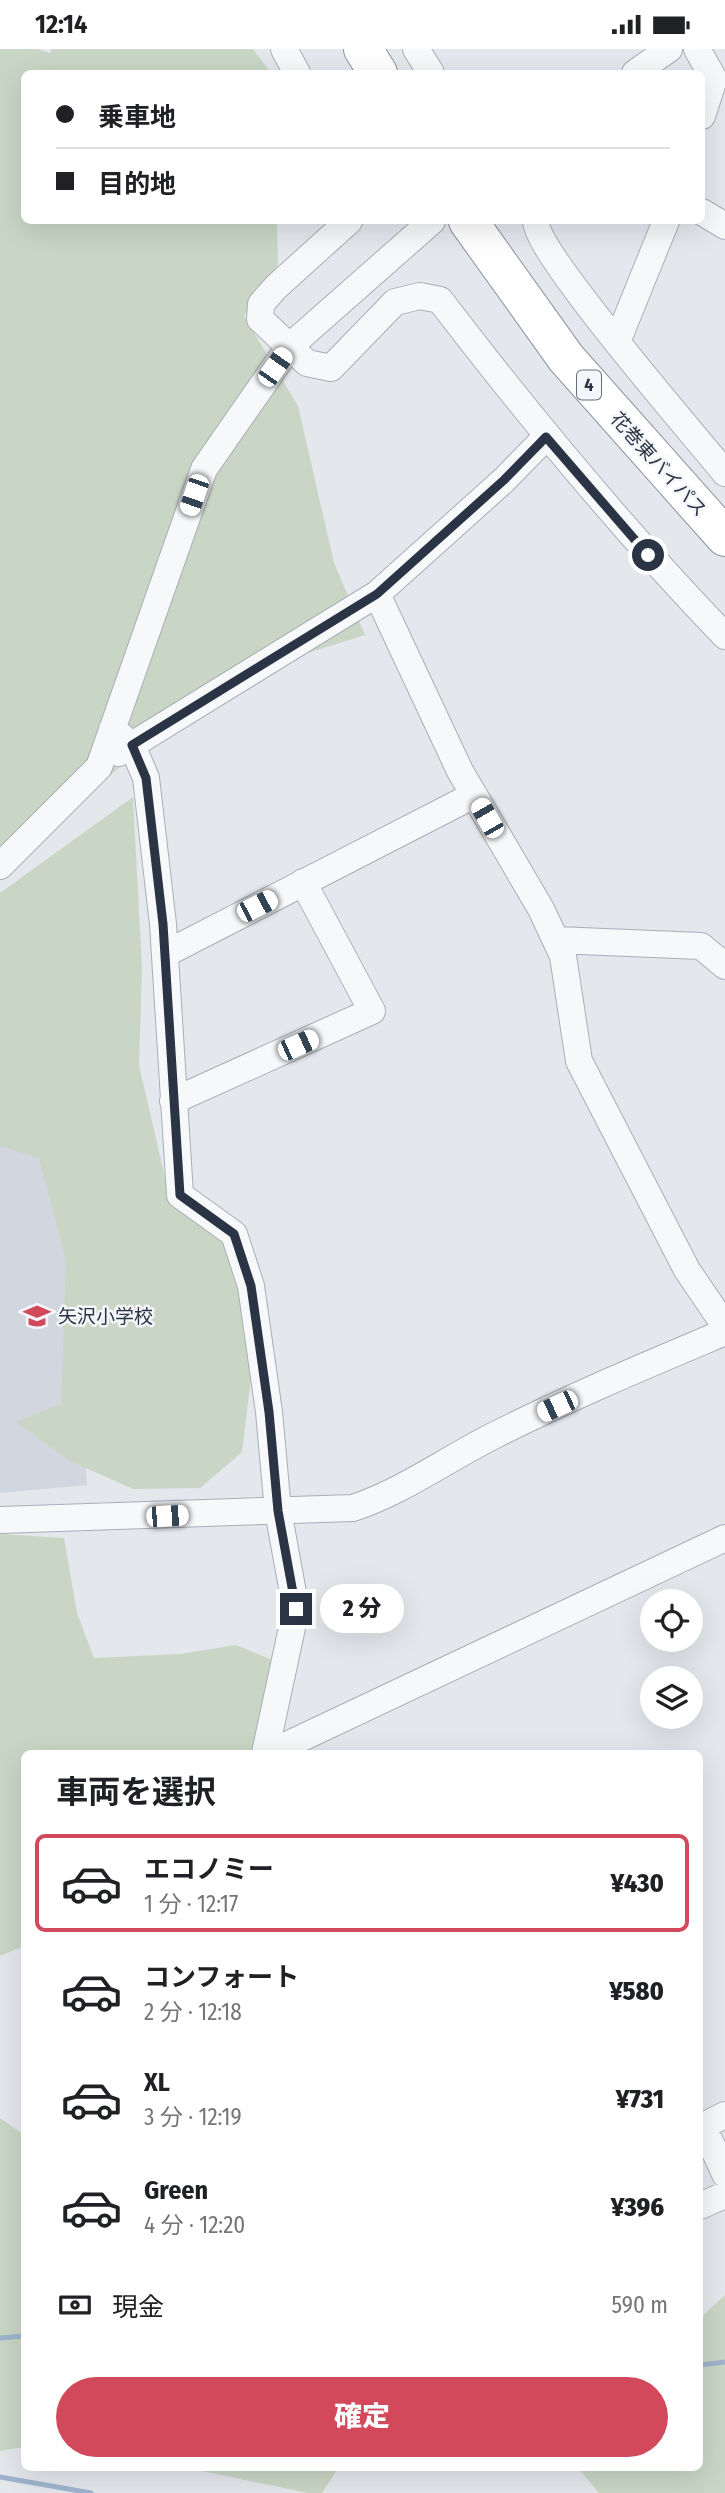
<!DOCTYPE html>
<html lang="ja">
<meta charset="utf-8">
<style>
:root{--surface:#fff;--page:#f2f2f2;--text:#202124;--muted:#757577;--line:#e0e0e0;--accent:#d1495b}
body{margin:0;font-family:"Fira Sans Condensed","Noto Sans JP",sans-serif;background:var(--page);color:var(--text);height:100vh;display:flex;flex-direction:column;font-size:26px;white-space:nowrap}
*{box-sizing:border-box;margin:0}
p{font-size:23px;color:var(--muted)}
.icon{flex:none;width:38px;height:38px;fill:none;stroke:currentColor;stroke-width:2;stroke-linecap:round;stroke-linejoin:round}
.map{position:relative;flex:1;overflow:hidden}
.panel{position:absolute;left:21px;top:1701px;width:682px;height:721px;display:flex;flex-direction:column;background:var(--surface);border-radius:10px;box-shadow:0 7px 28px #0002}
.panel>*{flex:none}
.top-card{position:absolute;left:21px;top:21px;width:684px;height:154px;border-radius:10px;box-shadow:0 7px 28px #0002;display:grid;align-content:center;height:154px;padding:0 35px;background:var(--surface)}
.tools{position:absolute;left:640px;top:1540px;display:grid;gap:14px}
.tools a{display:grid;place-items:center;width:63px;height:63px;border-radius:50%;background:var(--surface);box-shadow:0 7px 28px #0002;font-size:35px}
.end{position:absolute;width:32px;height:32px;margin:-16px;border:9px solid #2b3445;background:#fff;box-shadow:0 0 0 4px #fff}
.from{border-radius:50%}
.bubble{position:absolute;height:49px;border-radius:24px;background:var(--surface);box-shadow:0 7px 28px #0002;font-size:23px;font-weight:800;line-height:49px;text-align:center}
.car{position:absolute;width:21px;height:42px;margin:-21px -10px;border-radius:9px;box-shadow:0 0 5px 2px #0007;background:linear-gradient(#fff 24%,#345 0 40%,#fff 0 76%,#345 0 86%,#fff 0)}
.top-card b{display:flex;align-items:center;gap:24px;height:66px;font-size:26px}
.top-card b+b{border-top:2px solid var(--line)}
.top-card i{width:18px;height:18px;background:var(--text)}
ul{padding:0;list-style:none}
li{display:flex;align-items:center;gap:21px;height:98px;margin:0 14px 10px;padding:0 21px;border:4px solid transparent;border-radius:10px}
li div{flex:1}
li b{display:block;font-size:26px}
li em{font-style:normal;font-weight:800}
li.selected{border-color:var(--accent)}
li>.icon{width:63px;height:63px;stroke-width:1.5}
h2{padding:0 35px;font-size:32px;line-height:84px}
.pay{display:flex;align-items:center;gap:18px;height:77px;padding:0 35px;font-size:26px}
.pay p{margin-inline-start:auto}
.button{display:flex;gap:14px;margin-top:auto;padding:14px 35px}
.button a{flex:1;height:80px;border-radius:42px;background:var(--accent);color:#fff;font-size:28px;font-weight:800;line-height:80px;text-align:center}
.status{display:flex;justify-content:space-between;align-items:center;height:49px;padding:0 35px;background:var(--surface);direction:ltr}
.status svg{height:19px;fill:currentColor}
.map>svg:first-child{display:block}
.built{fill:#d2d6de}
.green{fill:#c9d6c5}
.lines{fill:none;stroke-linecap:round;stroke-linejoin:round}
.stream{stroke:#9fb4cc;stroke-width:5}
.minor-casing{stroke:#a9aeb7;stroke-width:28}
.highway-casing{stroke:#8b94a3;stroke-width:40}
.minor{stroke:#f7f8fa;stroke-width:26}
.highway{stroke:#fff;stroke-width:38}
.route{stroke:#2b3445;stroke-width:9}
.labels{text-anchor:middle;stroke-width:5;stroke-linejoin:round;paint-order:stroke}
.shield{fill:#f4f6f9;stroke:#676e7b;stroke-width:2}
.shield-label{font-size:18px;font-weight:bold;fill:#2b3445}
.street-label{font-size:19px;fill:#2b3445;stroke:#f4f6f9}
.poi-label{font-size:19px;fill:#2b3445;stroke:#f4f6f9;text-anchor:start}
</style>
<div class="status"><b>12:14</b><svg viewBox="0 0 49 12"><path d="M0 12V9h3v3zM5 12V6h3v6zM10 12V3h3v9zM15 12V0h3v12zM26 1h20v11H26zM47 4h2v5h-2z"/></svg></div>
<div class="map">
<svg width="725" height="2444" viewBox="0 0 725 2444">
<rect width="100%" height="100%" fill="#e4e7ec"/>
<path class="built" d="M60 1093 87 1436 0 1444V1097Z"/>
<path class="green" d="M0 0H38L50 4 52 0H253L271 24H24V172H277L278 216 244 267 298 357 334 514 365 586 237 626 0 813Z
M133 748 142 920 139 1016 171 1155 237 1202 262 1236 242 1403 200 1439 133 1440 70 1412 16 1373 61 1355 66 1211 39 1109 0 1097V844Z
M0 1485 64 1489 77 1564 94 1609 180 1605 236 1596 287 1617 260 1704H24V1897L0 1907Z
M0 2069 24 2086V2398L0 2402Z
M725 2246V2444H599L578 2419 700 2418V2269Z
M187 2419H338L322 2444H308Z"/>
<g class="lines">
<path class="stream" d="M0 2289 24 2287
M700 2316 725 2313
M0 2428 91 2444"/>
<defs>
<path id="minor" d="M284 0 297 24
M416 0 431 24
M697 0 714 30 702 67
M635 24 669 0
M702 163 725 177
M349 172 276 238 261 255 260 270 307 314 331 319 395 253 420 247 440 251C531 370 621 479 725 587
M536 172C535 203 696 388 725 424
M617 293 666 172
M377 545 460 722 541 860 563 907 579 1012 687 1221 725 1277
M112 680 132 696 146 729 163 875 180 1146 234 1185 251 1237 269 1363 278 1462 296 1560 265 1704
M119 704 377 545 504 431 546 388
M0 817 99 718 204 420 289 298 432 172
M556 891 701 897 725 917
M165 905 474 746
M173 1052 372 962 303 833
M0 1471 353 1459C404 1442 447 1410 495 1386 570 1348 647 1316 725 1283
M270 1704 725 1489
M725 2066 703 2077 725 2125
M700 2157 725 2146"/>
<path id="highway" d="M363 0 378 24
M468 172 566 309 725 488"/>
</defs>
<use href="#minor" class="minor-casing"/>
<use href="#highway" class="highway-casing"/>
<use href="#minor" class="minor"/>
<use href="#highway" class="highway"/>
</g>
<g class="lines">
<path class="route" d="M296 1560 278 1462 269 1363 251 1237 234 1185 180 1146 163 875 146 729 132 696 377 545 504 431 546 388 648 506"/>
</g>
<defs>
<symbol id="school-bare" viewBox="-9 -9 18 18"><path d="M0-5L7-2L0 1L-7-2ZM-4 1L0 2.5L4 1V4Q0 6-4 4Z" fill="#d1495b" stroke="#f4f6f9" stroke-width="2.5" paint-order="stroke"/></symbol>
</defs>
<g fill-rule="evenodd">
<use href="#school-bare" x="18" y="1248" width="38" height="38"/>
</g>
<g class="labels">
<rect class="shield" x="577" y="321.5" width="24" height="29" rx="5"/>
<g class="shield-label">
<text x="589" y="342">4</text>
</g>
<g class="street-label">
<text transform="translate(659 415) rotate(48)" y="7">花巻東バイパス</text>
</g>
<g class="poi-label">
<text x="58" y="1274">矢沢小学校</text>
</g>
</g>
</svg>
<div class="tools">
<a><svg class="icon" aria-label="locate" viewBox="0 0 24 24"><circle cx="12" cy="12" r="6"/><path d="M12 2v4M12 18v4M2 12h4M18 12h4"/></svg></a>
<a><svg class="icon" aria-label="layers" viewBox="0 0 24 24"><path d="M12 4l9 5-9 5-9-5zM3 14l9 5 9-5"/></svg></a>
</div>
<i class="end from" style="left:648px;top:506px"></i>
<i class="end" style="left:296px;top:1560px"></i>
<div class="bubble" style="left:320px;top:1535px;width:84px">2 分</div>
<i class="car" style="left:275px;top:318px;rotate:35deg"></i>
<i class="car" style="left:194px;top:446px;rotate:199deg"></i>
<i class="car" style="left:487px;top:769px;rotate:330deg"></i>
<i class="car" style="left:257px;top:857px;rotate:63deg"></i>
<i class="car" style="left:298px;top:996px;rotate:66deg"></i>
<i class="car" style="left:557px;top:1357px;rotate:245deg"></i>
<i class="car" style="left:167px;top:1467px;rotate:87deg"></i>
<div class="top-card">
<b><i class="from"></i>乗車地</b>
<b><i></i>目的地</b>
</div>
<section class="panel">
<h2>車両を選択</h2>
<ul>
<li class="selected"><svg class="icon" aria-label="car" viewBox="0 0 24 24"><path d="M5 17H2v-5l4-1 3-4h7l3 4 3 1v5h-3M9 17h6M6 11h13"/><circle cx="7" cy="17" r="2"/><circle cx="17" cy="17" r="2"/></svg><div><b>エコノミー</b><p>1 分 · 12:17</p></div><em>¥430</em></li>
<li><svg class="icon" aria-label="car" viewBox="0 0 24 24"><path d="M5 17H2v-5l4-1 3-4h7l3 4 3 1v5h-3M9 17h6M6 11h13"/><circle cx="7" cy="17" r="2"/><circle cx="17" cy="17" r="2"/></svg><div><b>コンフォート</b><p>2 分 · 12:18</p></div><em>¥580</em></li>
<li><svg class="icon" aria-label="car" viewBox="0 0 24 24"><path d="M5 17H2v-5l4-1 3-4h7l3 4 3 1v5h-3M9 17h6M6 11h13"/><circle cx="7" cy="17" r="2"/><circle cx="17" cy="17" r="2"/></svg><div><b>XL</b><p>3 分 · 12:19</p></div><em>¥731</em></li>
<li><svg class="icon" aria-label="car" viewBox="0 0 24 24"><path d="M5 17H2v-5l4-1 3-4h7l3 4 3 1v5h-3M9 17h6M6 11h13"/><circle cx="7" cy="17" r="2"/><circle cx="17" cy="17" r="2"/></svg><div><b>Green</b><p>4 分 · 12:20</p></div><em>¥396</em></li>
</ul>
<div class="pay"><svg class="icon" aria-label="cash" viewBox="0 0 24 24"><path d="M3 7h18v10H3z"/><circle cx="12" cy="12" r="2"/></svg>現金<p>590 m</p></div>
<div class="button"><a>確定</a></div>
</section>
</div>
